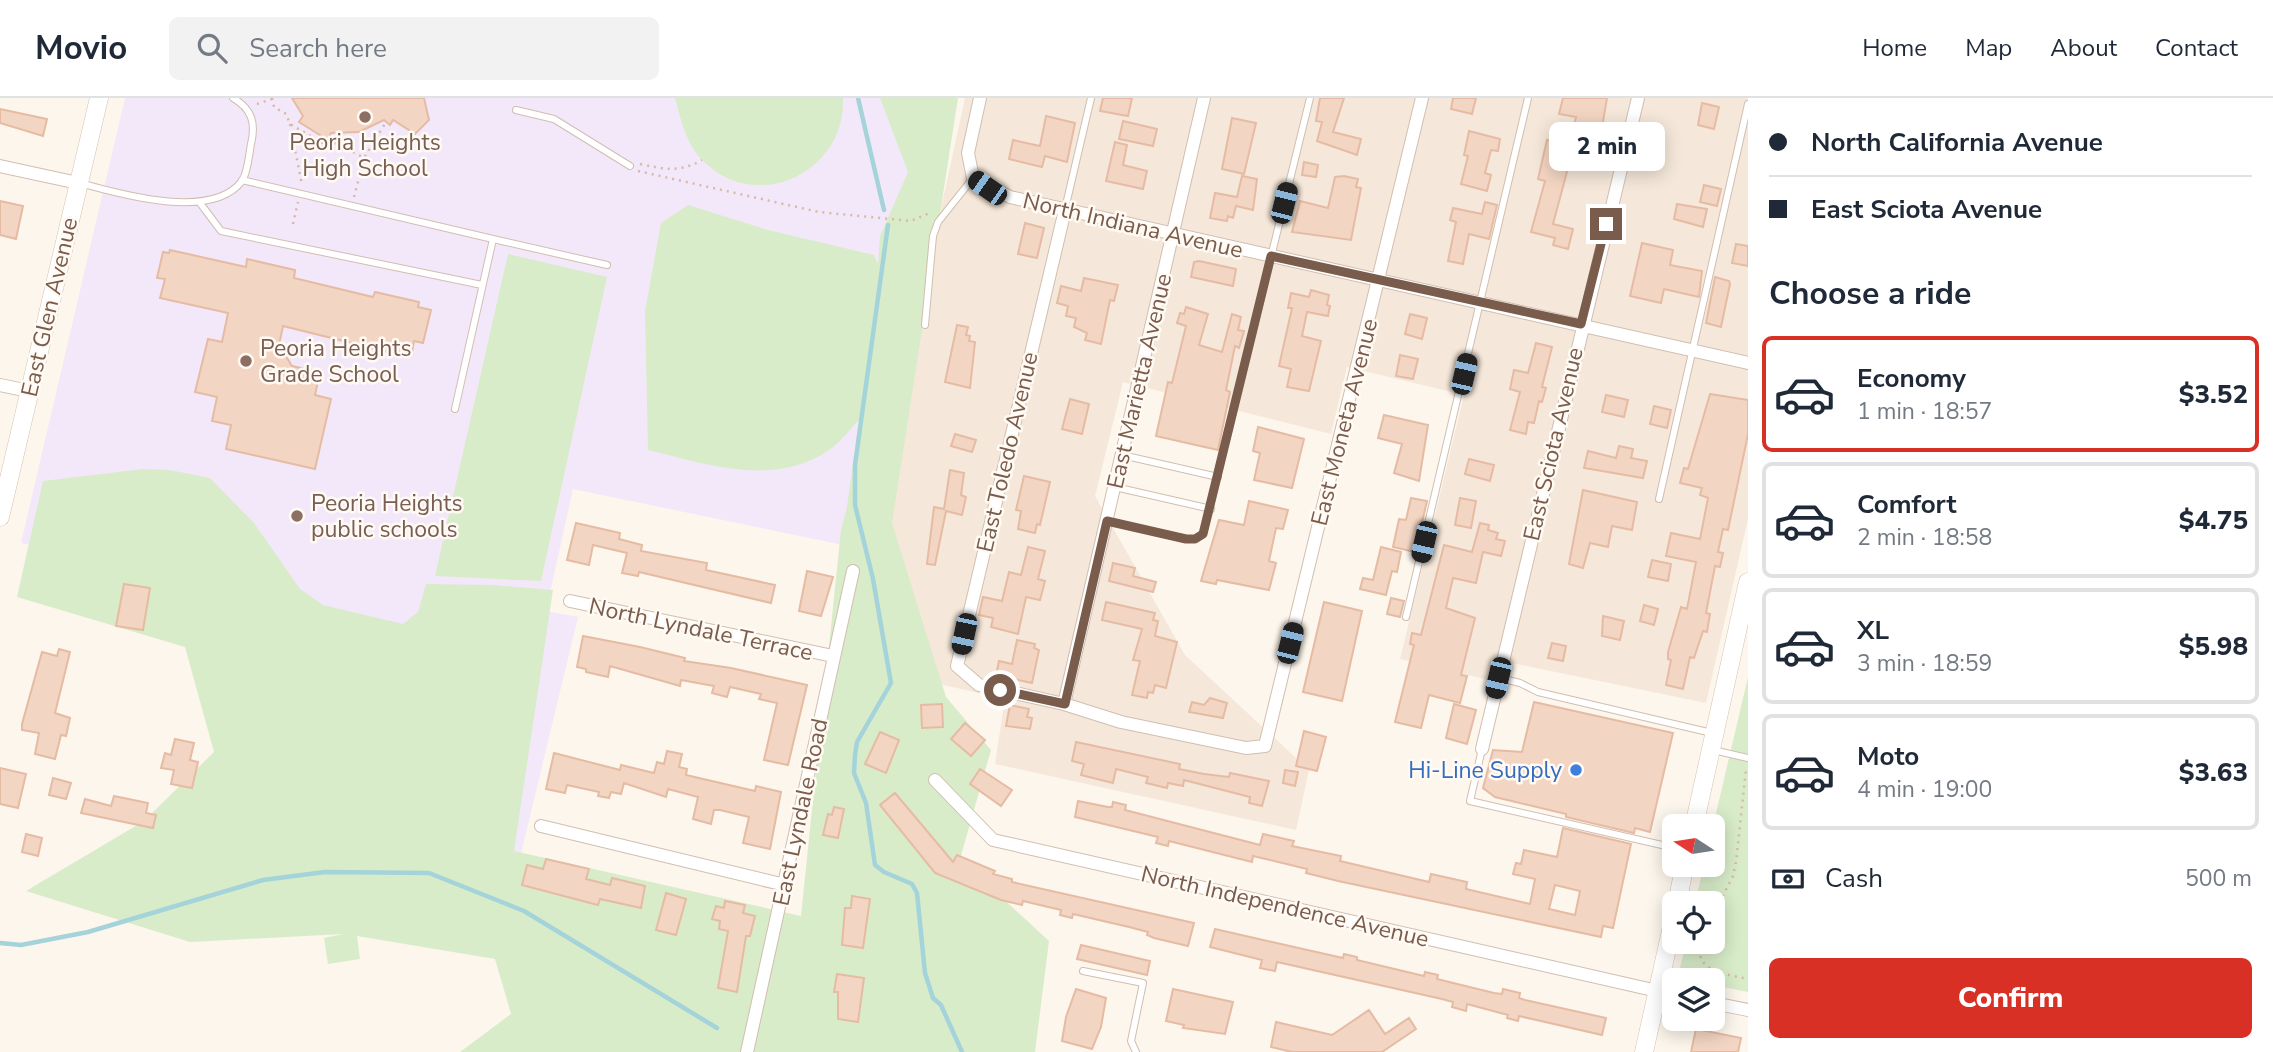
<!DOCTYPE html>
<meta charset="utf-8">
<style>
:root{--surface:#fff;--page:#f2f2f3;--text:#1f2937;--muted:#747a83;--line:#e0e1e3;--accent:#d93025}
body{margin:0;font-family:"Nunito Sans",sans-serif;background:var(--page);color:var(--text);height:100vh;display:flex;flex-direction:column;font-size:26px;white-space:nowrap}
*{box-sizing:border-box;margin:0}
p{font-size:23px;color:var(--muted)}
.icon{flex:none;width:38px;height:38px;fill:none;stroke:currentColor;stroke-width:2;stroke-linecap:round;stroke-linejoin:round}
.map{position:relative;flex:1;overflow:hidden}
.sheet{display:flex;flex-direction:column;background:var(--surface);width:525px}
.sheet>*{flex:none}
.guide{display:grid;align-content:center;height:154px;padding:0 21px;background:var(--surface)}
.needle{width:46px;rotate:282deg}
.tools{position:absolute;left:1662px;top:716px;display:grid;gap:14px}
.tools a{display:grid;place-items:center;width:63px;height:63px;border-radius:10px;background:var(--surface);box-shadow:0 4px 18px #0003;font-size:35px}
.end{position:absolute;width:32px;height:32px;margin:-16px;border:9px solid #7a5c4d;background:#fff;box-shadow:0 0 0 4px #fff}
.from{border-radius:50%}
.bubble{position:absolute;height:49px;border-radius:10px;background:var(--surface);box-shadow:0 4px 18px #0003;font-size:23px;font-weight:800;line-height:49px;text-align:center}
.car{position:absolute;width:21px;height:42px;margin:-21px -10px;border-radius:9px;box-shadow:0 0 5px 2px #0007;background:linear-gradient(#222 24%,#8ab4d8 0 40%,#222 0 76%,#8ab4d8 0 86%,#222 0)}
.guide b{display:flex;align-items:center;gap:24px;height:66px;font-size:26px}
.guide b+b{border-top:2px solid var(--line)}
.guide i{width:18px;height:18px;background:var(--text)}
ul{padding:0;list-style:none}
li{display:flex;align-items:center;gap:21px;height:116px;margin:0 14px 10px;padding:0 7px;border:4px solid var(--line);border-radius:10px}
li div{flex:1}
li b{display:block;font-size:26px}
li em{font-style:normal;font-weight:800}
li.current{border-color:var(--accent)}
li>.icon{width:63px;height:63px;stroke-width:1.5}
h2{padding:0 21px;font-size:32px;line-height:84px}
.pay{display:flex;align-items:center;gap:18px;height:77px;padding:0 21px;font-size:26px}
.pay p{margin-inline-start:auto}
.action{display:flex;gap:14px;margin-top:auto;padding:14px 21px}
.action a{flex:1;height:80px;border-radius:10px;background:var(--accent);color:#fff;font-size:28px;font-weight:800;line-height:80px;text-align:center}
header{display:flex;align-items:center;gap:42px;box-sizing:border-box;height:98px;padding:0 35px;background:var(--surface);border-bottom:2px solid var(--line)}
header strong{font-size:33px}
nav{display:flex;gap:38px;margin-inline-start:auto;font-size:24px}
.search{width:490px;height:63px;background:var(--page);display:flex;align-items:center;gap:18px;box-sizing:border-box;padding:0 24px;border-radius:10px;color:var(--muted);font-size:26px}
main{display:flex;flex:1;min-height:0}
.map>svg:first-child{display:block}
.residential{fill:#f5e8da}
.education{fill:#f3e8fa}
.green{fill:#d8ecc9}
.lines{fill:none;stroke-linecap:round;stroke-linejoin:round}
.stream{stroke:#a5d3da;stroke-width:4.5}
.building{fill:#f3d5c3;stroke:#e6bba3;stroke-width:2;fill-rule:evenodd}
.lane-casing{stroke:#d1beb0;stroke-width:8}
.street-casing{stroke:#d1beb0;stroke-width:14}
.secondary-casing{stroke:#d6c0b0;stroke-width:19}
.path{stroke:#d9b8a5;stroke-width:2.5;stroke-dasharray:2 5;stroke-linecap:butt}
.lane{stroke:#fff;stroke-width:6}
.street{stroke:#fff;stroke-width:12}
.secondary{stroke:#fff;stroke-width:18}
.route{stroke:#7a5c4d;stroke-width:9}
.education-dot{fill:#8d6e63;stroke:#fffaf3;stroke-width:2.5}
.shop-dot{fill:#3f7fe0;stroke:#fffaf3;stroke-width:2.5}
.labels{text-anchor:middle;stroke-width:5;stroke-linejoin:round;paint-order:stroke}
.education-label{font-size:23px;fill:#785e54;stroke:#fffaf3;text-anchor:start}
.street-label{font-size:23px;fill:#7a5c4d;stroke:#fffaf3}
.shop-label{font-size:23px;fill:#366cbe;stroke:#fffaf3;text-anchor:end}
</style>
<header>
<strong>Movio</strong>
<div class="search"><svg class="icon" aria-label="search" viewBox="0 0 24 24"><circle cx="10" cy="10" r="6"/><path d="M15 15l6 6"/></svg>Search here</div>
<nav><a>Home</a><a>Map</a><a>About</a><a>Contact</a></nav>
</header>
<main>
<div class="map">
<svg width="1748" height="954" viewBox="0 0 1748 954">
<rect width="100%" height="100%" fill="#fdf6ec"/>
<path class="residential" d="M965 0H1748V421L1706 605 1492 561 1489 582 1400 561 1464 297 1347 269 1331 336 1123 284 1095 398 1185 557 1309 672 1296 732 995 666 1005 601 842 564Z"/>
<path class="education" d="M125 0H919L853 449 573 391 546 513 578 519 504 826 409 534 21 445Z"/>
<path class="green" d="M675 0H843C846 74 757 117 703 63 686 46 681 22 675 0Z
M880 0H958L892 425 946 599 991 652 960 761 1049 843 1035 954H460L511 916 495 861 357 838 360 861 328 866 324 840 343 836 190 844 26 793 144 723 214 654 185 549 17 499 43 383 143 371 170 372 210 380 254 425 300 491 323 507 403 526 418 514 426 486 493 487 553 492 514 753 801 818 841 432 847 409 859 322C850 331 841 344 829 352 774 390 707 366 648 352L645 213 661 125 688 107 768 132 874 157 878 166 880 138 908 74Z
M508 156 607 179 541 483 435 478Z
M1748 579V894L1713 887V882L1678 879 1686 844H1713V805H1695L1704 767 1713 766V728Z"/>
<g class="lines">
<path class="stream" d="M858 0 884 112
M888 127 855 367V407L873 481 891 585 857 644 855 657 854 675 866 705 875 767 884 774 912 786 917 795 925 875 933 900 941 907 962 954
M0 845 21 847 88 834 263 782 325 774 429 775 524 813 717 930"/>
</g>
<path class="building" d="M292 0H424L429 22 415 36 393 22 390 27 384 22 359 34 331 35 328 42 299 24 303 18Z
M1103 0H1132L1128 18 1100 13Z
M1320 0H1344L1333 34 1361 41 1357 57 1317 43 1322 24 1316 23Z
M1453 0H1476L1472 16 1451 11Z
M1563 0H1607L1600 41 1572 36 1576 19 1559 16Z
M1702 5 1719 9 1714 31 1698 27Z
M0 11 47 21 43 38 0 25Z
M1046 18 1075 25 1067 64 1045 58 1042 69 1009 61 1013 42 1040 48Z
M1232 20 1256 25 1244 76 1222 71Z
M1123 23 1157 31 1153 48 1119 41Z
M1469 33 1500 41 1498 53 1491 52 1485 75 1491 77 1487 93 1461 86 1468 58 1464 57Z
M1547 42 1568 46 1564 69 1568 70 1553 126 1573 131 1568 151 1553 147 1555 140 1531 134 1545 83 1538 81Z
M1115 44 1127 47 1123 67 1147 73 1143 91 1106 83Z
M1304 64 1318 67 1316 79 1302 77Z
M1242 78 1257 81 1253 112 1236 108 1233 120 1228 118 1227 123 1210 120 1215 95 1237 99Z
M1344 78 1358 81 1356 89 1361 90 1351 142 1292 134 1300 103 1328 110 1335 79Z
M1704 87 1721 91 1717 108 1700 104Z
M0 103 23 108 16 141 0 137Z
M1485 104 1497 107 1489 141 1469 136 1463 166 1448 163 1456 124 1450 122 1453 110 1482 116Z
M1677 106 1707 111 1703 129 1674 121Z
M1025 125 1044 130 1037 160 1018 156Z
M1642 145 1673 152 1670 167 1702 173 1699 199 1664 191 1661 205 1630 198Z
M1736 146 1748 148V168L1732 165Z
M170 152 246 169 247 161 295 172 294 180 373 199 375 194 419 204 418 209 431 212 423 245 414 243 412 254 406 252 404 258 283 228 279 247 292 268 320 274 315 297 331 301 315 371 226 351 231 327 212 323 217 299 195 294 208 241 222 244 228 215 160 200 165 181 157 180 163 154 169 155Z
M1199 163 1236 171 1233 188 1191 179 1194 164Z
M1715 179 1729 183 1730 186 1721 229 1706 225Z
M1084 180 1118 187 1114 203 1110 202 1101 246 1085 242 1087 235 1074 229 1076 220 1066 218 1068 208 1057 205 1061 188 1081 193Z
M1311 192 1329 197 1327 207 1330 208 1328 218 1307 214 1302 238 1321 243 1309 293 1287 289 1291 271 1279 268 1292 210H1288L1291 195 1309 199Z
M1186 209 1208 216 1199 247 1222 254 1232 216 1241 219 1238 232 1244 233 1239 250 1235 248 1226 292 1230 294 1218 352 1156 338 1168 284 1172 285 1186 228 1177 225 1180 215 1184 216Z
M1410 216 1427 220 1422 241 1405 236Z
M957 227 968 229 966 237 970 238 969 243 975 244 970 290 945 284Z
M1536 245 1552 249 1542 289 1546 290 1542 304 1539 303 1534 325 1528 324 1526 336 1510 332 1520 294 1510 291 1514 272 1528 275Z
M1400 257 1418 261 1413 281 1396 278Z
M1710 296 1748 302V336L1728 432 1723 431 1718 454 1723 455 1720 469 1715 468 1706 515 1710 516 1707 534 1703 533 1694 560 1690 559 1683 591 1666 587 1671 562 1668 561V554L1681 509 1687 511 1696 464 1666 458 1671 435 1700 441 1708 400 1700 397 1702 390 1680 385 1684 370 1688 371Z
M1606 297 1628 302 1624 319 1602 314Z
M1070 301 1089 306 1082 336 1062 331Z
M1654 308 1671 312 1667 330 1650 326Z
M1384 317 1428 327 1419 383 1394 375 1402 346 1378 340Z
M1258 329 1304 341 1292 390 1254 382 1260 355 1253 353Z
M955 336 976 342 972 354 951 348Z
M1619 348 1633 351 1631 360 1647 363 1643 380 1584 370 1588 353 1616 360Z
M1469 361 1494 367 1490 383 1465 376Z
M950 372 964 375 961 397 966 399 962 417 946 413 935 467 927 466 934 409 944 411Z
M1024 378 1050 384 1040 427 1037 426 1035 435 1018 431 1021 413 1016 412Z
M1583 392 1637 404 1632 432 1612 428 1608 449 1590 445 1583 470 1569 466Z
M1411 400 1427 403 1415 454 1393 449 1399 421 1406 422Z
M1460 400 1476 403 1471 430 1455 427Z
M1249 403 1288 412 1283 431 1276 430 1269 463 1276 465 1269 492 1217 482 1216 486 1201 483 1219 422 1244 427Z
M576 425 620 435 619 441 642 447 641 453 707 465 706 472 775 487 771 505 639 474 638 478 622 475 627 455 593 447 589 467 567 462Z
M1480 425 1489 427 1488 432 1498 435 1496 441 1505 443 1501 458 1483 454 1476 485 1453 480 1446 510 1475 520 1461 577 1467 578 1460 605 1429 597 1421 630 1395 624 1414 547 1410 546 1412 535 1421 537 1444 447 1472 454Z
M1028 449 1045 453 1038 481 1045 483 1040 502 1026 499 1018 536 991 529 993 520 979 517 983 499 1002 503 1009 474 1021 477Z
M1381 449 1401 454 1397 474 1392 473 1386 497 1360 491 1363 480 1373 482Z
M1652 462 1671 466 1668 483 1648 479Z
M1113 465 1135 470 1133 478 1156 484 1153 494 1109 483Z
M807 473 833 479 821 518 799 513Z
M124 486 150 490 143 532 116 528Z
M1391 500 1404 503 1400 519 1387 516Z
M1106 504 1155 515 1153 522 1158 523 1155 538 1177 544 1166 590 1155 587 1153 595 1148 594 1147 600 1132 597 1140 563 1133 562 1142 531 1102 522Z
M1324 504 1362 513 1342 603 1303 594Z
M1644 507 1658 511 1654 527 1640 523Z
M1603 518 1624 523 1620 542 1602 538Z
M583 538 640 549 685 560 684 563 731 570 807 587 788 667 764 662 777 605 759 601 761 596 730 589 727 599 712 595 714 588 681 582 680 588 610 568 608 579 586 574V571L577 569Z
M1017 542 1035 546 1034 550 1039 552 1032 585 996 577 999 563 1012 566Z
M1552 545 1566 548 1563 563 1548 560Z
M59 551 70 554 55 615 70 620 66 638 61 637 55 661 35 656 39 635 22 632V626L42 554 57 558Z
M1210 600 1227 605 1223 620 1189 614 1192 604 1204 607Z
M1534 604 1673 635 1650 734 1635 730 1634 735 1566 719V716L1495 699 1483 690 1493 652 1522 654Z
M942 606 943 629 922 630 921 607Z
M1454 606 1476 612 1467 646 1446 640Z
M1010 607 1029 611 1027 619 1032 620 1030 631 1006 628Z
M965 625 985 642 971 658 951 641Z
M1304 633 1326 639 1317 673 1296 668Z
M880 634 899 642 886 675 865 666Z
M175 641 194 645 190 662 198 664 192 690 171 686 174 672 161 670 165 655 171 657Z
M1076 644 1180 666 1179 671 1204 676 1229 679 1230 675 1269 683 1262 708 1249 705 1250 699 1184 682 1183 688 1168 685 1167 690 1146 685 1148 679 1116 671 1113 685 1081 677 1084 666 1072 663Z
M667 653 682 656 679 669 687 671 686 677 755 693 756 688 781 694 770 751 743 745 749 719 720 712H714L711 726 693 721 698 699 668 691 666 699 624 685 621 696 611 694 609 700 598 698 599 694 567 687 565 695 546 691 554 655 620 672 621 667 654 675 657 664 664 666Z
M0 670 26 676 18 710 0 706Z
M980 671 1012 692 1001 708 970 686Z
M1285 672 1298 674 1295 688 1283 685Z
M53 680 71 685 66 701 49 697Z
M895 695 953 764 957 757 995 773 993 776 1012 781V784L1194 825 1188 848 1154 840 1147 837 1148 834 1129 829 1073 816 1072 820 1060 817 1061 812 1023 803 1022 807 1001 802 935 775 880 707Z
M114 698 148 705 146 715 156 717 153 730 81 715 85 701 111 708Z
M1078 703 1108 709H1112L1113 704 1126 707 1125 712 1260 747 1263 736 1294 743 1292 748 1341 758 1340 763 1429 784 1431 776 1467 784 1466 791 1530 806 1535 781 1513 776 1516 765 1521 766 1524 752 1557 759 1563 730 1631 746 1613 830 1603 828 1601 839 1338 783 1306 775 1307 771 1253 758 1252 764 1169 743 1168 748 1156 745 1158 739 1075 719ZM1555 787 1580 793 1575 817 1549 811Z
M834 709 844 711 838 740 823 737 828 716 832 717Z
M26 736 42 740 38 758 22 754Z
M546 761 589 771 586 781 610 787 612 780 645 788 641 810 600 801 598 807 522 787 527 767 543 771Z
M666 795 686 801 676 837 656 832Z
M852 798 870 801 863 850 842 847 845 810H851Z
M725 803 745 807 743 815 755 818 750 838H746L737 894 718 890 728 833 719 831 720 823 712 821 716 808 724 810Z
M1215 831 1343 860 1344 856 1357 859V862L1424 878 1425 874 1438 877 1437 881 1494 895 1502 896 1503 891 1520 895 1519 900 1525 902 1606 920 1602 937 1519 918 1518 923 1507 920 1508 917 1467 906 1466 913 1452 909 1453 904 1442 901 1277 864 1275 873 1260 870 1262 862 1210 849Z
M1081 847 1150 863 1147 877 1077 861Z
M837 876 864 880 858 924 838 921V894H834Z
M1076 891 1106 900 1101 929 1092 951 1062 943 1066 919Z
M1173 891 1233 904 1225 936 1183 930 1184 927 1166 923Z
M1369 912 1385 936 1409 920 1416 931 1382 954H1292L1271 949 1276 924 1332 937Z
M1696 931 1741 940 1738 954H1691Z"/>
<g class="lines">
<defs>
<path id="lane" d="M516 12 554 21 630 68
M242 82 493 141
M80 85C120 96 212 123 242 83 248 74 249 56 251 46 256 25 252 11 233 0
M200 105 221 133 482 187
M1065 111 1091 0
M925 227 933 138 938 124 973 80
M455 311 493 141 607 167
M1122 357 1218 379
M1115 389 1211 411
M1659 401 1748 6
M1107 423 1186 441H1195L1203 436 1310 0
M1406 519 1528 0
M1500 580 1520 585 1538 594 1712 635
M1482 651 1470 703 1675 750
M1713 652 1748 660
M1083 873 1143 885 1131 943 1136 954"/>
<path id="street" d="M980 0 968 55 973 80 1010 99 1748 265
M0 68 78 85
M1065 112 957 568 979 587 1064 606 1121 624 1246 650 1265 648 1422 0
M0 287 29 293
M570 503 833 558
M1064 606 1204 0
M1482 651 1638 0
M935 682 993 742 1675 897
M541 728 785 787
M1713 905 1748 912
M747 954 853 473"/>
<path id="secondary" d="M0 419 99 0
M1694 728 1748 484
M1677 805 1685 766
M1644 954 1675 815"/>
</defs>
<use href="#lane" class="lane-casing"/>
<use href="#street" class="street-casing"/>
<use href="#secondary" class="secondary-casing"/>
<path class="path" d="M272 0 274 9 286 16 290 26 326 47 337 45 364 60
M257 6 272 1
M290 26 302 87
M640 66C664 71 679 75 702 62
M638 73 819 114 911 123 932 114
M354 99 364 60 386 24
M293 126 298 104
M1713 817 1733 778 1736 764 1746 671
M1701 844C1693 874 1726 876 1748 881"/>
<use href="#lane" class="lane"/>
<use href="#street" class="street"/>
<use href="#secondary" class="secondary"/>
</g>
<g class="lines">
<path class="route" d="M1000 592 1065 606 1107 423 1186 441H1195L1203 436 1271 158 1581 226 1606 126"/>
</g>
<g class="education-dot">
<circle cx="365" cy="19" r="7"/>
<circle cx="246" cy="263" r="7"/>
<circle cx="297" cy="418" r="7"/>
</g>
<circle class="shop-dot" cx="1576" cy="672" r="7"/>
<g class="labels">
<g class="education-label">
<text x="365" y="52" text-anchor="middle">Peoria Heights<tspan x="365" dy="26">High School</tspan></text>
<text x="260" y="258">Peoria Heights<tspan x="260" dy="26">Grade School</tspan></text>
<text x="311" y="413">Peoria Heights<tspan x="311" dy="26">public schools</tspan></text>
</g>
<g class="street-label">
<text transform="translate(1133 127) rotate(13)" y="8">North Indiana Avenue</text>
<text transform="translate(49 209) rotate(-77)" y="8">East Glen Avenue</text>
<text transform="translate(1139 283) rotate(-77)" y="8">East Marietta Avenue</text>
<text transform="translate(1344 324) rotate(-76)" y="8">East Moneta Avenue</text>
<text transform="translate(1553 346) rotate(-77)" y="8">East Sciota Avenue</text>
<text transform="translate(1007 354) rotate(-77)" y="8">East Toledo Avenue</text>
<text transform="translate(701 531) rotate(12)" y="8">North Lyndale Terrace</text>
<text transform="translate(800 714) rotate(-78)" y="8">East Lyndale Road</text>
<text transform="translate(1285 808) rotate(13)" y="8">North Independence Avenue</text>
</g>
<g class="shop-label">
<text x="1562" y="680">Hi-Line Supply</text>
</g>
</g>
</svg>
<div class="tools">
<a><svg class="needle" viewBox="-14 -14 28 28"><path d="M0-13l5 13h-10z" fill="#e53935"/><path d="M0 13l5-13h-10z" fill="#747a83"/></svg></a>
<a><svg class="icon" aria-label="locate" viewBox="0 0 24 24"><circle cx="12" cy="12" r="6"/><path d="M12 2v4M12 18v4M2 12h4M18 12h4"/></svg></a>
<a><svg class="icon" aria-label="layers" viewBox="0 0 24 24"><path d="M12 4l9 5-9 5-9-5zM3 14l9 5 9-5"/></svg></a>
</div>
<i class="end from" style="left:1000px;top:592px"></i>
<i class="end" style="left:1606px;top:126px"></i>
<div class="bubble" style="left:1549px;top:24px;width:116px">2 min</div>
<i class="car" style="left:987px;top:90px;rotate:305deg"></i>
<i class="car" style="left:1284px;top:105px;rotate:14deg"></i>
<i class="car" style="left:1464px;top:276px;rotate:13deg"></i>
<i class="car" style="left:1424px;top:444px;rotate:193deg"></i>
<i class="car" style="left:964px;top:536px;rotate:192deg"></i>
<i class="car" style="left:1290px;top:545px;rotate:14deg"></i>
<i class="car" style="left:1498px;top:580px;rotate:193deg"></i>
</div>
<section class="sheet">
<div class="guide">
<b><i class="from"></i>North California Avenue</b>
<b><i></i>East Sciota Avenue</b>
</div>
<h2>Choose a ride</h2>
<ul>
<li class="current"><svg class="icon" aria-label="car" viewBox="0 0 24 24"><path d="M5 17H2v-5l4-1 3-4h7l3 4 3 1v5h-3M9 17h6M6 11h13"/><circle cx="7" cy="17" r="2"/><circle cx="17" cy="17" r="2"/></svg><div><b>Economy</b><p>1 min · 18:57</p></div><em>$3.52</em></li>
<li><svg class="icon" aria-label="car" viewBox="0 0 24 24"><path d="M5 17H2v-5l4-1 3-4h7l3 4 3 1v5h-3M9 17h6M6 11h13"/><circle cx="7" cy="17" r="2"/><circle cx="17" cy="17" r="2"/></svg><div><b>Comfort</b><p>2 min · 18:58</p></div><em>$4.75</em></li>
<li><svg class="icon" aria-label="car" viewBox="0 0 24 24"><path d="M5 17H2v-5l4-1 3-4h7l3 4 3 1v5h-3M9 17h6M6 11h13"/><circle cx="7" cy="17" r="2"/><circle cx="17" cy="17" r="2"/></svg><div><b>XL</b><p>3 min · 18:59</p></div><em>$5.98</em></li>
<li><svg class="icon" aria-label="car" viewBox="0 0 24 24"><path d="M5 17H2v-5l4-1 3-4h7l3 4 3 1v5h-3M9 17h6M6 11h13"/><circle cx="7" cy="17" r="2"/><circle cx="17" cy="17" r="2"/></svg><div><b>Moto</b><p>4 min · 19:00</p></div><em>$3.63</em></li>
</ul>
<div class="pay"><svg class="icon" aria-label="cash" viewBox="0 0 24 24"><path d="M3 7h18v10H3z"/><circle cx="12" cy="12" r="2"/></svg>Cash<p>500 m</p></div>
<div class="action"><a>Confirm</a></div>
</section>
</main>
